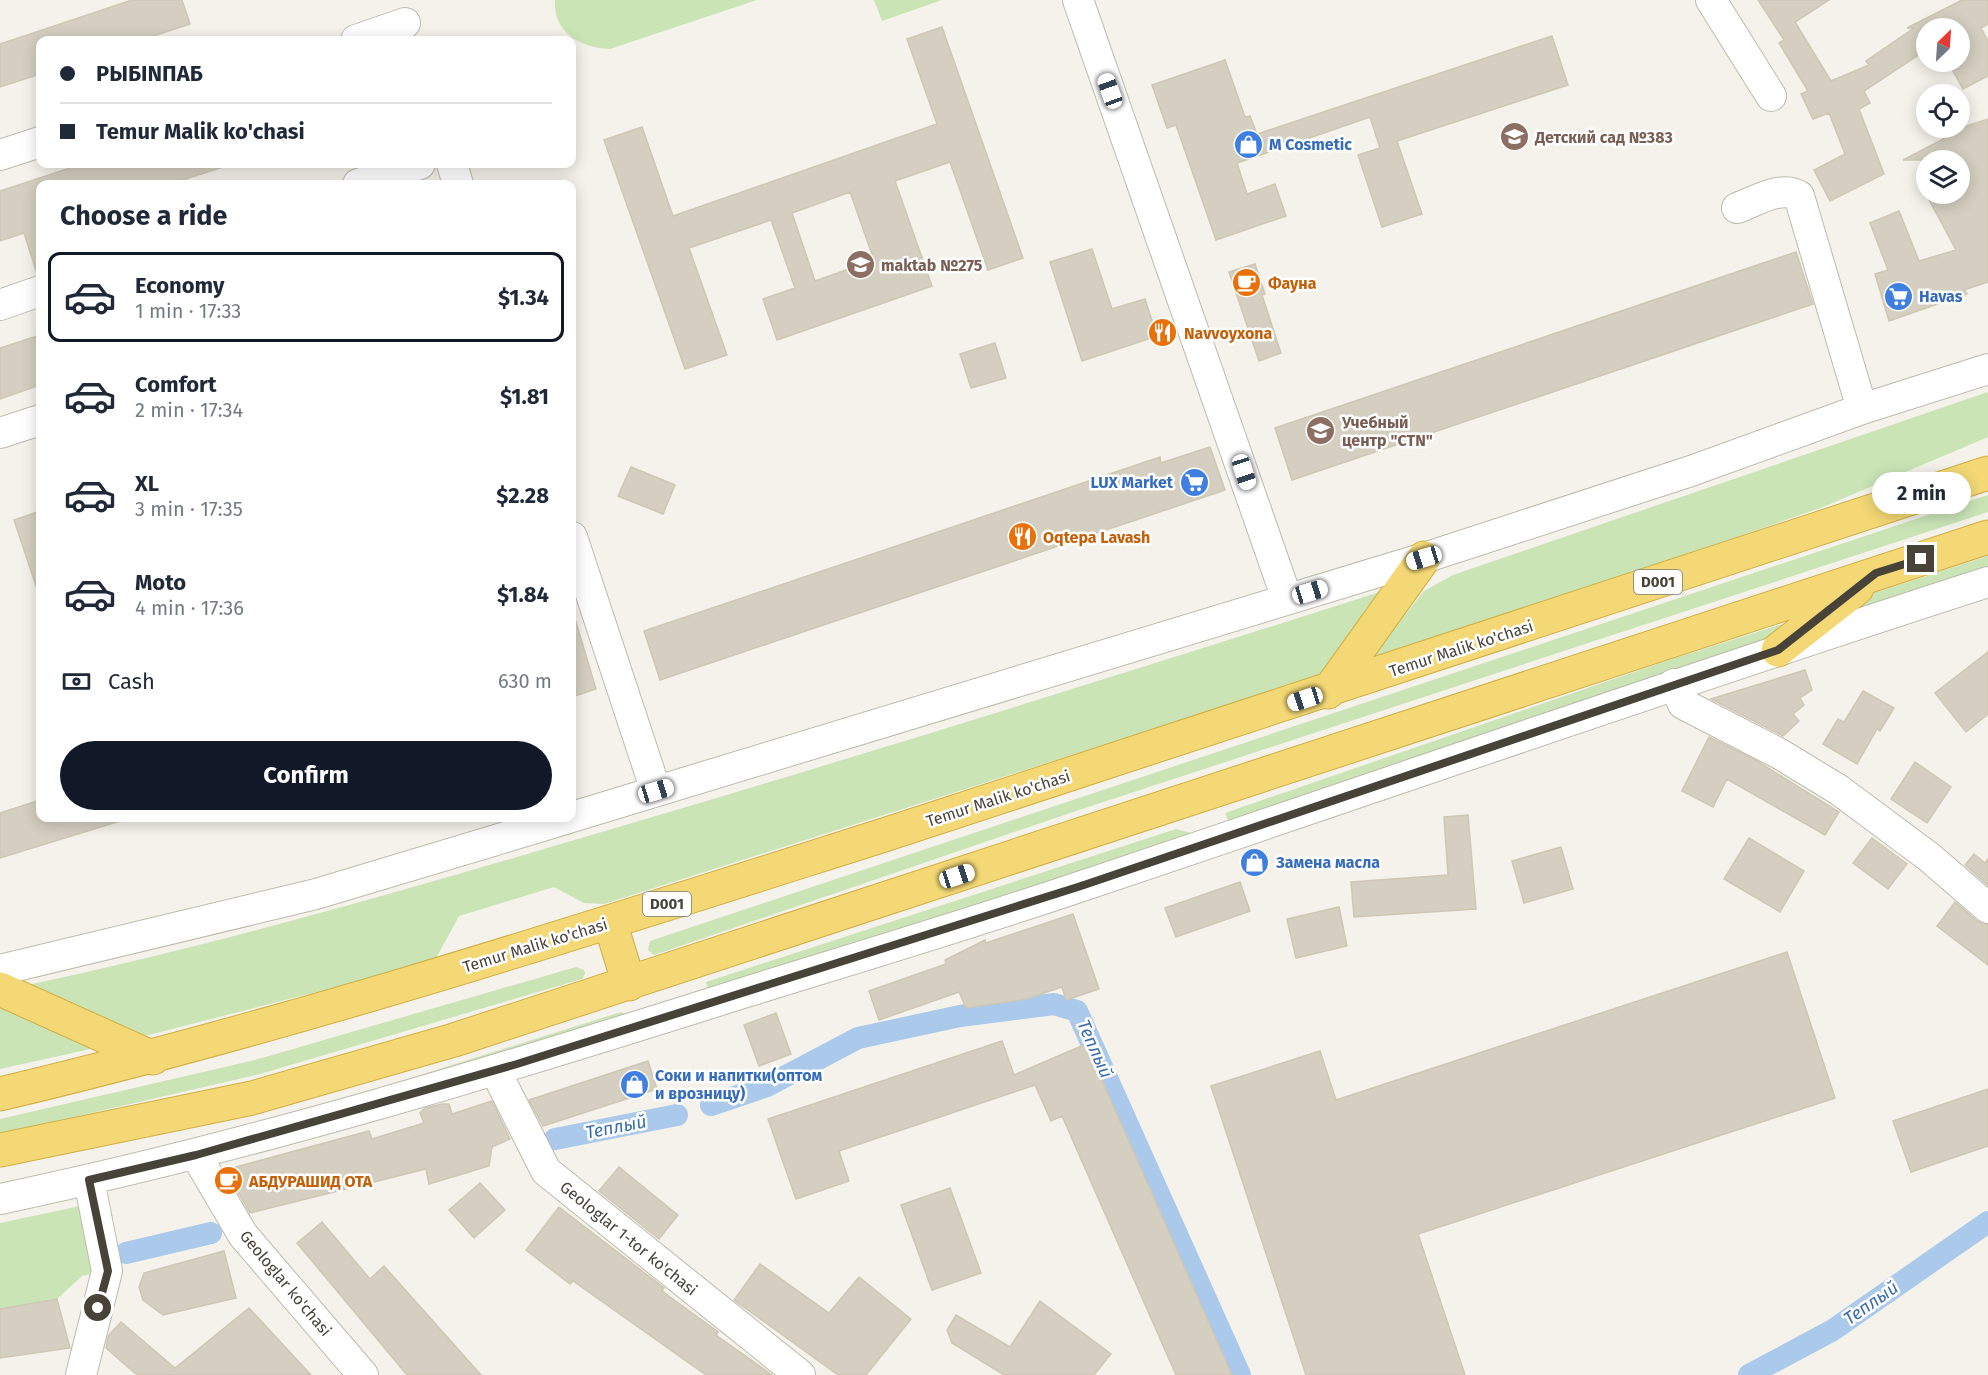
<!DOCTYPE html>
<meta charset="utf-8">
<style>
:root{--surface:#fff;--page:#f6f6f7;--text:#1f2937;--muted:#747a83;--line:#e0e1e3;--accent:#111827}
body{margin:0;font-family:"Fira Sans",sans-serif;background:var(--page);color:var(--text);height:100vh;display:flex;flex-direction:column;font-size:22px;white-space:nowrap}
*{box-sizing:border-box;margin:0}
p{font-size:20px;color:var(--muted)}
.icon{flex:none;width:33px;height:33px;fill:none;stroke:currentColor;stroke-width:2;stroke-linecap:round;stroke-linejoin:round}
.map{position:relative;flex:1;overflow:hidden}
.drawer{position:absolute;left:36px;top:180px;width:540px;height:642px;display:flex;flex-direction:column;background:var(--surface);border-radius:12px;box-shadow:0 3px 15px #0003}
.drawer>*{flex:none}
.top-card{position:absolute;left:36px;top:36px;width:540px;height:132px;border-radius:12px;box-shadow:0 3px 15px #0003;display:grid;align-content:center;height:132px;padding:0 24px;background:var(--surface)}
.needle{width:39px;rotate:25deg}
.buttons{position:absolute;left:1916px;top:18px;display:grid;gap:12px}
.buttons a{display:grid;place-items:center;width:54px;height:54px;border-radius:50%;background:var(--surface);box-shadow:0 3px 15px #0003;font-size:30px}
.end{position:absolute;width:27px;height:27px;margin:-14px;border:8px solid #474338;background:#fff;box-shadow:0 0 0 3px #fff}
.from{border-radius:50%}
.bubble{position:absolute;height:42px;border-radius:21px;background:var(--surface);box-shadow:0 3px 15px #0003;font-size:20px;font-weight:700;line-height:42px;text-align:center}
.car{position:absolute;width:18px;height:36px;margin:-18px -9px;border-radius:8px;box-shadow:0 0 4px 2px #0007;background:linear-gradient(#fff 24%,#345 0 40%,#fff 0 76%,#345 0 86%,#fff 0)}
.top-card b{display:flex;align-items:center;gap:21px;height:57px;font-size:22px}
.top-card b+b{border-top:2px solid var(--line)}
.top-card i{width:15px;height:15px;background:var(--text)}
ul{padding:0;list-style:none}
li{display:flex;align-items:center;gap:18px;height:90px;margin:0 12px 9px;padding:0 12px;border:3px solid transparent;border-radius:12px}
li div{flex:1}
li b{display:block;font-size:22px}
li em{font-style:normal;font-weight:700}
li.on{border-color:var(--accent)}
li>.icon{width:54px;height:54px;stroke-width:1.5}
h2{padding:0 24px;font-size:27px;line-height:72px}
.pay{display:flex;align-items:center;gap:15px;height:66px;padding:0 24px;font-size:22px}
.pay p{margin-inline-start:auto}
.action{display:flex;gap:12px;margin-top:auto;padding:12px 24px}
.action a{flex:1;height:69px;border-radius:36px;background:var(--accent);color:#fff;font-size:24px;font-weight:700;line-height:69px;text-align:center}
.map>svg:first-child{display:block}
.green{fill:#cae4b6}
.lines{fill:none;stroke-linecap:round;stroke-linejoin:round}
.canal{stroke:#abc9eb;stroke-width:22}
.building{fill:#d4cfc0;stroke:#cfc7b4;stroke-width:1.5;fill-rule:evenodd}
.minor-casing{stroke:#bebaad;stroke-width:32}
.highway-casing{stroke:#d2af46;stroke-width:35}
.minor{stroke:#fff;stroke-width:30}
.highway{stroke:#f3d875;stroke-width:33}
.route{stroke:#474338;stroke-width:8}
.labels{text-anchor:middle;stroke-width:5;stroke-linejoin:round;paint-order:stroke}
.shield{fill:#fff;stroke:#7e7b74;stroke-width:1.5}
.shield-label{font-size:15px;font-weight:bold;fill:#474338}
.education-label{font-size:16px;font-weight:bold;fill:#785e54;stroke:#fff;text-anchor:start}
.shop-label{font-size:16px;font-weight:bold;fill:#366cbe;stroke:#fff;text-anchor:start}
.food-label{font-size:16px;font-weight:bold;fill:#c56008;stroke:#fff;text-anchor:start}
.street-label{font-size:16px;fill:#474338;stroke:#fff}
.water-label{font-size:18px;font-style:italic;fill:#396dab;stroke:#fff}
</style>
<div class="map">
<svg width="1988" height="1375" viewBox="0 0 1988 1375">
<rect width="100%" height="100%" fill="#f4f2ea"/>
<path class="green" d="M555 0H757L610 49C581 48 553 33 555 0Z
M874 0H942L882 21Z
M1988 392V437L1823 507 1607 582 1372 657 1424 591 1453 575Z
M1988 495V512L1076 811 654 955 648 950 650 941Z
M1988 556V569L1841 621 1874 593Z
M1386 590 1320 676 604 904 584 903 554 887 459 916 434 962 133 1039 23 986C216 945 406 890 595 834 860 756 1123 674 1386 590Z
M1808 616 1753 648 1230 825 1225 813 1672 659Z
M1176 829 1194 834 709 995 706 982Z
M576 967 584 970 585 974 582 979 260 1074 0 1134V1119L255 1060Z
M0 1003 95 1048 0 1069Z
M621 1012 631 1018 328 1104Z
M85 1205 97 1273 82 1276 57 1299 0 1309V1223Z"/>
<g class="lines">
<path class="canal" d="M711 1105 767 1086 858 1038 960 1016 1054 1004 1077 1011 1240 1375
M555 1139 677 1115
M126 1253 211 1233
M1749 1375 1833 1330 1988 1222"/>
</g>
<path class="building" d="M132 0H182L190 24 141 40H40V74L0 87V44Z
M1758 0H1829L1795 22 1831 81 1869 65 1866 61 1914 28H1907L1962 0H1988V24L1981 28 1988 41V76L1963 89 1948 62H1959V28H1926V50L1864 91 1870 103 1859 109 1884 174 1830 201 1814 170 1845 154 1829 113 1813 119 1801 94 1808 91 1779 43 1784 40Z
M942 27 1023 258 988 270 950 162 895 181 932 286 777 340 763 299 795 288 771 220 689 248 727 355 685 369 604 140 642 127 673 216 937 124 907 39ZM850 192 874 260 815 281 792 213Z
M1552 36 1568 85 1397 141 1422 214 1382 227 1358 155 1380 148 1370 117 1237 163 1247 194 1275 184 1286 216 1216 240 1176 125 1167 128 1152 85 1225 60 1245 117 1250 116 1257 134Z
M1988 119V282L1964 290 1967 294 1889 321 1875 274 1888 270 1870 223 1899 211 1919 261 1956 250 1926 194H1959V160H1903L1959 131 1957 129Z
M82 164H222L223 167 170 184H40V273L37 274 24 233 0 241V191Z
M1092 249 1112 309 1145 299 1157 336 1082 361 1050 262Z
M1796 252 1813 304 1292 480 1275 428Z
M1255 264 1265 294 1262 295 1281 353 1259 361 1229 272Z
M40 335V385L0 399V348Z
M995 343 1006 378 971 388 960 354Z
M1210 447 1225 490 660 680 644 631 1160 457 1161 463Z
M631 467 675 485 663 514 618 496Z
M40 511V589H37L14 520Z
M576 622 596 689 572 697V623Z
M1988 652V714L1966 732 1935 693Z
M1805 670 1812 690 1800 698 1804 705 1793 714 1799 721 1783 736 1711 699Z
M1863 691 1894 708 1880 731 1877 729 1857 764 1823 744 1838 719 1844 722Z
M1709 737 1757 761 1839 812 1825 835 1727 779 1713 807 1682 791Z
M1915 762 1951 787 1927 823 1891 799Z
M40 800V818H116L117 822 0 858V813Z
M1468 815 1476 909 1354 917 1351 882 1448 875 1444 817Z
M1749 838 1804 871 1780 912 1724 879Z
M1872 838 1907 864 1888 889 1853 863Z
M1561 847 1573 889 1524 903 1512 861Z
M1974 854 1985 863 1988 859V885L1965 865Z
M1240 882 1250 911 1176 937 1165 908Z
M1955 902 1977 921 1988 925V965L1937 926Z
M1339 907 1347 946 1296 958 1287 919Z
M1073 914 1099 989 1066 1000 1062 987 1026 999 966 1008 959 992 879 1020 869 991 946 964 945 960 985 940 986 943Z
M1787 952 1835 1098 1418 1234 1465 1375H1306L1211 1086 1320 1051 1336 1100Z
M776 1013 791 1054 759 1066 744 1025Z
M1002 1041 1014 1075 1086 1044 1232 1375H1176L1062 1116 1051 1121 1035 1085 839 1151 849 1181 796 1199 768 1119Z
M648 1061 657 1089 543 1126 529 1100Z
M1988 1089V1146L1911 1172 1893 1121Z
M492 1101 510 1139 492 1147 489 1166 429 1184 426 1169 250 1213 225 1170 369 1131 372 1139 424 1123 420 1113 425 1108 442 1104H449L452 1114Z
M619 1167 678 1215 659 1239 599 1191Z
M480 1183 505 1210 474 1238 449 1210Z
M950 1188 981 1273 932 1290 901 1205Z
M559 1207 664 1288 662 1291 718 1332 716 1335 772 1375H706L573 1281 570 1284 526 1250Z
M322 1222 370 1279 384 1266 481 1375H407L297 1243Z
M224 1251 236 1298 163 1315 143 1300 139 1287 144 1273Z
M760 1264 829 1313 859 1277 911 1319 866 1375H838L734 1300Z
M57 1299 70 1348 0 1358V1309Z
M1040 1301 1111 1354 1094 1375H1004L952 1343 947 1330 956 1315 1010 1347Z
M249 1308 311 1375H137L106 1348 108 1336 121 1322 175 1368Z"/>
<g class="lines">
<defs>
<path id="minor" d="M1078 0 1287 599
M1711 0 1771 96
M356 40 405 23
M0 155 40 142
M452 164 458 184
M358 184 420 164
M1737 208C1756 201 1781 185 1799 196L1862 409
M0 305 40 291
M0 433 40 420
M572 537 656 791
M1674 684 1683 704 1780 754 1839 790 1929 857 1988 908
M572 817 1424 558 1691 471 1862 409 1988 369
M0 970 316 894 569 818
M495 1070 546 1171 800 1375
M196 1155 243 1235 363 1375
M0 1199C253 1146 500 1070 746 992 859 957 973 923 1085 885 1386 784 1686 679 1988 582
M81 1375 107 1271 89 1180"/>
<path id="highway" d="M1778 650 1857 588
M1328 692 1424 558
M610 922 629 984
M0 989 153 1058
M0 1094C299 1023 591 928 884 835 1252 716 1620 595 1988 473
M0 1150 252 1098 454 1040 1988 537"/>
</defs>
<use href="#minor" class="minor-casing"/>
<use href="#highway" class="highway-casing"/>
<use href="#minor" class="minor"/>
<use href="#highway" class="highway"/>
</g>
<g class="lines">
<path class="route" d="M98 1308 108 1271 89 1180 196 1155 517 1064 1081 886 1778 650 1876 573 1921 559"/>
</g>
<defs>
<symbol id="school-disc" viewBox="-11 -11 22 22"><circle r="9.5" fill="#8d6e63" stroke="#fff"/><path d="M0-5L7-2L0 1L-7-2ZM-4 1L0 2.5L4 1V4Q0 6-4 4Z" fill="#fff"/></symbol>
<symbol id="shop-disc" viewBox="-11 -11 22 22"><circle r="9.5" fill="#3f7fe0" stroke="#fff"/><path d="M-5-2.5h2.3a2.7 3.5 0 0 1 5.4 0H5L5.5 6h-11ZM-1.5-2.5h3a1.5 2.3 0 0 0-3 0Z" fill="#fff"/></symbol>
<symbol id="cafe-disc" viewBox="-11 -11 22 22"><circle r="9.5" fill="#e8710a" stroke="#fff"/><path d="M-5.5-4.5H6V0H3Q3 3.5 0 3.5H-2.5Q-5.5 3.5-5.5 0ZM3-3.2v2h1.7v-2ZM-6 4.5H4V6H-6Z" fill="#fff"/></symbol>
<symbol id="supermarket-disc" viewBox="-11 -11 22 22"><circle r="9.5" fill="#3f7fe0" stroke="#fff"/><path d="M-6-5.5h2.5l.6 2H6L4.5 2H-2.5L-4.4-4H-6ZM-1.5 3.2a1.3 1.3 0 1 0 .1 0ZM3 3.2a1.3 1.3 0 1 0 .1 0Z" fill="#fff"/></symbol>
<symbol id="restaurant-disc" viewBox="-11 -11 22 22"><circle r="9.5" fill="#e8710a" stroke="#fff"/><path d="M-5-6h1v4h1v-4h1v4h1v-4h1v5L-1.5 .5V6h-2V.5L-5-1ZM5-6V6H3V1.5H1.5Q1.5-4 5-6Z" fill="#fff"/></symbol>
</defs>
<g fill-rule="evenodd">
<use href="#school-disc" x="1498" y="120" width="33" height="33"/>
<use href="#shop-disc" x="1232" y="128" width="33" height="33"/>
<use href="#school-disc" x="844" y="248" width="33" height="33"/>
<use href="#cafe-disc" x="1230" y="266" width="33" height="33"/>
<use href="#supermarket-disc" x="1882" y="280" width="33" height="33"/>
<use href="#restaurant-disc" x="1146" y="316" width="33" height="33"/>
<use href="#school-disc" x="1304" y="414" width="33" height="33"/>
<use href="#supermarket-disc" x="1178" y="466" width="33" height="33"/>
<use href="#restaurant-disc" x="1006" y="520" width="33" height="33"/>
<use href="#shop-disc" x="1238" y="846" width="33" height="33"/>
<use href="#shop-disc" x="618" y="1068" width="33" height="33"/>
<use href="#cafe-disc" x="212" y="1164" width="33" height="33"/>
</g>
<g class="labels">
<g class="shield">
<rect x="1634" y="570" width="48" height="24" rx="4.5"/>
<rect x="643" y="892" width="48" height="24" rx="4.5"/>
</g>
<g class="shield-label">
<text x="1658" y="587">D001</text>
<text x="667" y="909">D001</text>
</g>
<g class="education-label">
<text x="1535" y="143">Детский сад №383</text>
<text x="881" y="271">maktab №275</text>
<text x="1342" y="428">Учебный<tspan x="1342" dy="18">центр "CTN"</tspan></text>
</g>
<g class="shop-label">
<text x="1269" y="150">M Cosmetic</text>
<text x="1919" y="302">Havas</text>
<text x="1173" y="488" text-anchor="end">LUX Market</text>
<text x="1276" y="868">Замена масла</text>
<text x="655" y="1081">Соки и напитки(оптом<tspan x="655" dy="18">и врозницу)</tspan></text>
</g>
<g class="food-label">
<text x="1268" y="289">Фауна</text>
<text x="1184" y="339">Navvoyxona</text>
<text x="1043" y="543">Oqtepa Lavash</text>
<text x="249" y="1187">АБДУРАШИД ОТА</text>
</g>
<g class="street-label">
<text transform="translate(1461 648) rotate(-18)" y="6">Temur Malik ko'chasi</text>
<text transform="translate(998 798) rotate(-18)" y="6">Temur Malik ko'chasi</text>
<text transform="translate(535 945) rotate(-17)" y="6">Temur Malik ko'chasi</text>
<text transform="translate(629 1238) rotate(39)" y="6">Geologlar 1-tor ko'chasi</text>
<text transform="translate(286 1283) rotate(50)" y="6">Geologlar ko'chasi</text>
</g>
<g class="water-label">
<text transform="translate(1095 1049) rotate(66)" y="6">Теплый</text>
<text transform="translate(616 1127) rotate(-11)" y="6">Теплый</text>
<text transform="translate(1871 1303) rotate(-35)" y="6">Теплый</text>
</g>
</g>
</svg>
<div class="buttons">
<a><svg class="needle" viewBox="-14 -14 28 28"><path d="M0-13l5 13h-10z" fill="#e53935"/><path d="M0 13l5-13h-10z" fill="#747a83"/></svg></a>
<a><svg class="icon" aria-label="locate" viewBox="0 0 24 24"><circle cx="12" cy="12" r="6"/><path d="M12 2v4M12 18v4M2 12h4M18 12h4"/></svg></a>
<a><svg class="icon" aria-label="layers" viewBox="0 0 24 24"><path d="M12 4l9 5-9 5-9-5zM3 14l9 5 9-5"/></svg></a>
</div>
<i class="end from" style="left:98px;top:1308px"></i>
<i class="end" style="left:1921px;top:559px"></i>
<div class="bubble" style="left:1872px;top:472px;width:99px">2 min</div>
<i class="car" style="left:1110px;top:91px;rotate:340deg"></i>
<i class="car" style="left:1244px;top:472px;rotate:162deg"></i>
<i class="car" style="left:1424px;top:558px;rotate:253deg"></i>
<i class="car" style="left:1310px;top:592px;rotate:73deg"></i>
<i class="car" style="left:1305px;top:699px;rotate:252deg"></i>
<i class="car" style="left:656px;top:791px;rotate:73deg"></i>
<i class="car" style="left:957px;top:876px;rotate:72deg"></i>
<div class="top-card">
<b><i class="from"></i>РЫБINПАБ</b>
<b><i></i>Temur Malik ko'chasi</b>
</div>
<section class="drawer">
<h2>Choose a ride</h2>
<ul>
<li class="on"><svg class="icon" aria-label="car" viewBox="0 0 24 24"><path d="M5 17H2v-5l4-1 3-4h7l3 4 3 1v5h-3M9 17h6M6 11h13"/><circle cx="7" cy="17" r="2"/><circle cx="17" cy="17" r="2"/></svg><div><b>Economy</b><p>1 min · 17:33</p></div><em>$1.34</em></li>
<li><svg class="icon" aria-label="car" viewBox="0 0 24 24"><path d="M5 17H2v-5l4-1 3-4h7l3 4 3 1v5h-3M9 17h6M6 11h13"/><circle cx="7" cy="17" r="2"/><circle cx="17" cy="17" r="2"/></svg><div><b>Comfort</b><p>2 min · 17:34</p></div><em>$1.81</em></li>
<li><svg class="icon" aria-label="car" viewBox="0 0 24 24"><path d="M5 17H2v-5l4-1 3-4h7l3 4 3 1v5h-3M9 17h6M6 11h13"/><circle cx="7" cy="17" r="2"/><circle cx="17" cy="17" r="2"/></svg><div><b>XL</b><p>3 min · 17:35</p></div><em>$2.28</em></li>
<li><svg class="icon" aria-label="car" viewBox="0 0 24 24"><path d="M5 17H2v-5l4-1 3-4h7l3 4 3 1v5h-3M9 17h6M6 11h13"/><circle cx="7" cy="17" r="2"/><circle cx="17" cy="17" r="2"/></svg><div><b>Moto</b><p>4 min · 17:36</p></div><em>$1.84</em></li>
</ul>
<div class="pay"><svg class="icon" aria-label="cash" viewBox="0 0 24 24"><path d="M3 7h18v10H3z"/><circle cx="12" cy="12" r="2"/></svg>Cash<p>630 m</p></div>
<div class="action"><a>Confirm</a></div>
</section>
</div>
